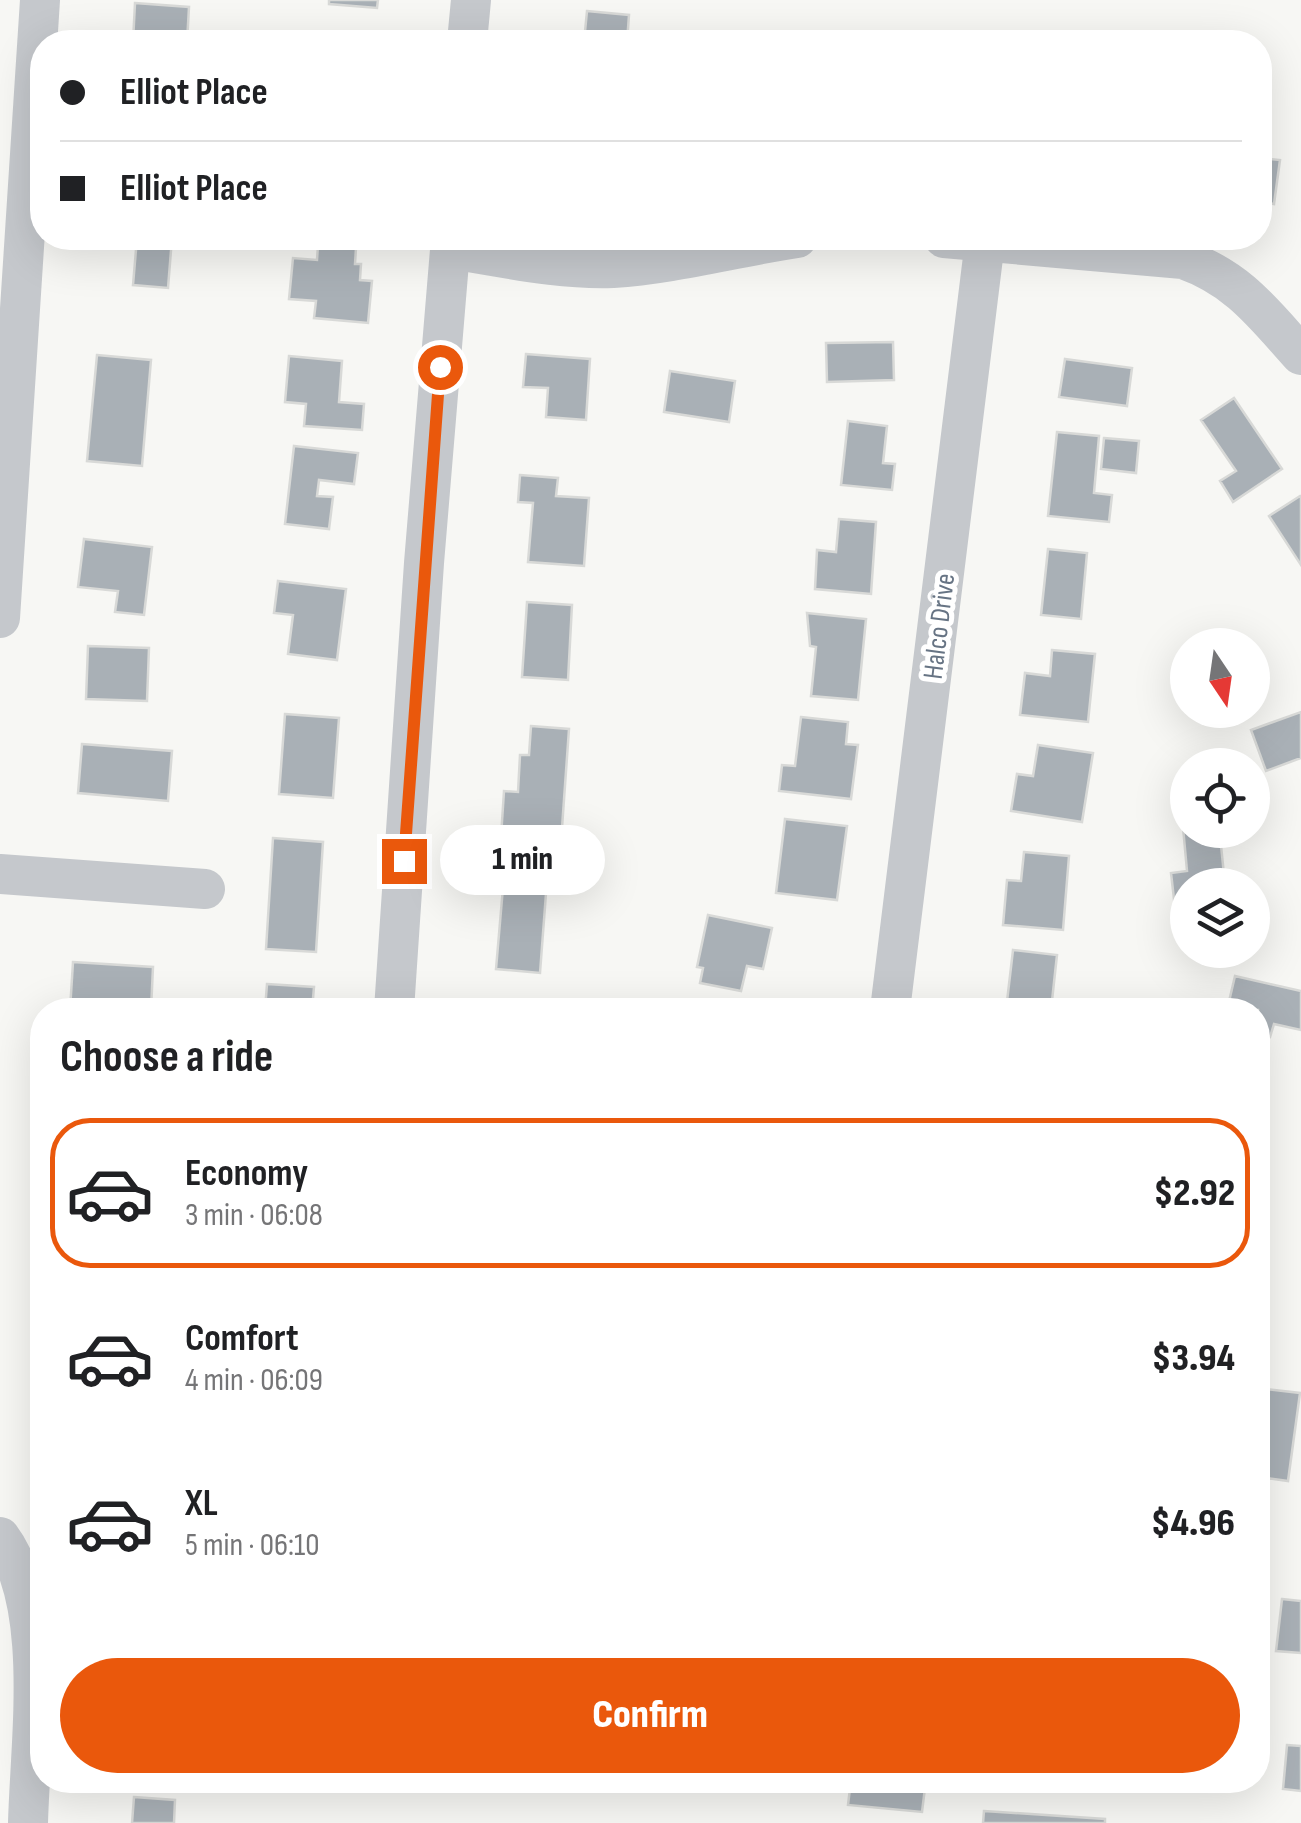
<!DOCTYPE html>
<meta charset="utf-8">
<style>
:root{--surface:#fff;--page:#f6f6f6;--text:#202124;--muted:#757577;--line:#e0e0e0;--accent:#ea580c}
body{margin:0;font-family:"Sofia Sans Condensed",sans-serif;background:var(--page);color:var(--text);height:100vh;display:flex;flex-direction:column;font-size:38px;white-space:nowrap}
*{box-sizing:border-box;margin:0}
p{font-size:32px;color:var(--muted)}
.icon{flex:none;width:55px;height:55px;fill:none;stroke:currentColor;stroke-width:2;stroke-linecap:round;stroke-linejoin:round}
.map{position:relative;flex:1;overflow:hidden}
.panel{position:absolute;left:30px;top:998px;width:1240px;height:795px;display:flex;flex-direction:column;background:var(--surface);border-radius:40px;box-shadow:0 10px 40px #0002}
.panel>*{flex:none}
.top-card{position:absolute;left:30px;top:30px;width:1242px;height:220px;border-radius:40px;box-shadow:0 10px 40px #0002;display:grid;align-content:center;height:220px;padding:0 30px;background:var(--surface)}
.needle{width:65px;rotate:167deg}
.tools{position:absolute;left:1170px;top:628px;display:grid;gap:20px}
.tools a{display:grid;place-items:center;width:100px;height:100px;border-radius:50%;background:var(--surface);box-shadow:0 10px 40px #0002;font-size:50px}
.end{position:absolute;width:45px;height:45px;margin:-22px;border:12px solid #ea580c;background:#fff;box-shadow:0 0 0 5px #fff}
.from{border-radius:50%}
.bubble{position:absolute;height:70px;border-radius:35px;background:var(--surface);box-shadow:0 10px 40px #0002;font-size:32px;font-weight:800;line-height:70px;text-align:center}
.top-card b{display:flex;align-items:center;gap:35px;height:95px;font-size:38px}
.top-card b+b{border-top:2px solid var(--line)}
.top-card i{width:25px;height:25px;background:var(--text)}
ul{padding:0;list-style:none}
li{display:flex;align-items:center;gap:30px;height:150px;margin:0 20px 15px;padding:0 10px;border:5px solid transparent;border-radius:40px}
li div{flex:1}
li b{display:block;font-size:38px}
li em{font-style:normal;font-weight:800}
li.current{border-color:var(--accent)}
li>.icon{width:90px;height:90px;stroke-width:1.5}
h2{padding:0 30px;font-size:45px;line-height:120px}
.primary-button{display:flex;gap:20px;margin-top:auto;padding:20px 30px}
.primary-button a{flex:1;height:115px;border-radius:60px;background:var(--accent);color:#fff;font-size:40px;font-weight:800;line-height:115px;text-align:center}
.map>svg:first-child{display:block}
.building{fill:#a9b0b6;stroke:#d8d9d7;stroke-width:2.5}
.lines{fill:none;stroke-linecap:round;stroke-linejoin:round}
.minor{stroke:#c5c8cc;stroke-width:40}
.route{stroke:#ea580c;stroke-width:12}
.labels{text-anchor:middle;stroke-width:10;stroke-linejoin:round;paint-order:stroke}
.street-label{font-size:28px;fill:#677484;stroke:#fff}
</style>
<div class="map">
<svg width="1301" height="1823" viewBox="0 0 1301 1823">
<rect width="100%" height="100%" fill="#f7f7f4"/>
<path class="building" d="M329 0H378L377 8 329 4Z
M135 3 189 7 187 42H133Z
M587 11 629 15 627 42H584Z
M314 34 377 41 376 42H313Z
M1260 158 1280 160 1274 204 1261 202 1260 207Z
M137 238H172L168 288 133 285Z
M318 245 356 248 355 264H361L360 280 372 281 368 323 314 318 316 301 289 299 293 258 317 260Z
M893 342 894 380 827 382 826 343Z
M526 354 590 359 586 420 546 417 548 388 523 387Z
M97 355 151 360 142 466 87 461Z
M289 356 342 361 339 402 364 404 362 430 304 426 306 404 285 402Z
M1065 359 1132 368 1127 406 1059 397Z
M670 371 735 381 729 422 664 412Z
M1234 398 1282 469 1233 502 1220 481 1236 471 1201 420Z
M848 421 887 426 883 463 895 464 892 490 841 485Z
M1057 432 1099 436 1094 493 1112 495 1109 522 1048 516Z
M1104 438 1139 441 1136 473 1101 469Z
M294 446 358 453 354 484 319 480 317 496 333 497 329 529 285 524Z
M520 475 558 478 556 496 589 498 584 566 528 562 533 503 518 502Z
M1300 496 1301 497V565L1269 516Z
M839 519 876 522 871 594 815 589 817 550 836 552Z
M84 539 152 547 144 615 115 612 118 591 78 587Z
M1048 549 1087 553 1081 619 1041 615Z
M278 581 346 589 337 660 288 654 293 615 274 613Z
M527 602 572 605 568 680 522 677Z
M807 613 866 619 858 700 811 696 816 647 810 646Z
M88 646 149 648 147 701 86 699Z
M1052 650 1095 654 1088 722 1020 715 1025 673 1050 676Z
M1301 712V758L1266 771 1251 730Z
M285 714 339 718 333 798 279 794Z
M801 717 848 722 846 744 858 745 851 799 779 791 782 765 795 766Z
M531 726 569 729 561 842 501 837 504 791 518 792 520 755H529Z
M82 744 172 751 168 801 78 793Z
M1038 745 1093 753 1082 822 1011 811 1017 774 1033 776Z
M1188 804V830H1238L1239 843 1221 845 1225 885H1188V933L1178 934 1171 873 1187 871 1181 805Z
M785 819 847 826 837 900 776 893Z
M273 838 323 842 316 952 266 949Z
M1024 852 1069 856 1063 930 1003 925 1007 880 1021 881Z
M505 864 548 867 540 973 496 969Z
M708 915 772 928 763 969 747 966 741 991 700 983 703 968 697 967Z
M1013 950 1057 955 1051 1010H1006Z
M73 962 153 967 151 1010H70Z
M1235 976 1301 991V1030L1274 1024 1270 1037 1258 1035V1010H1227Z
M267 984 314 987 312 1010H265Z
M1258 1388 1300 1393 1288 1481 1258 1477Z
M1282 1599 1301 1601V1653L1276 1651Z
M1287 1745 1301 1746V1791L1283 1789Z
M851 1780H926L922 1812 848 1805Z
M134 1797 175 1800 174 1823H132Z
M984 1811 1105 1819V1823H983Z"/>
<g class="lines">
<path class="minor" d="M467 42 471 0
M944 238 1183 259C1239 279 1263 313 1301 355
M450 249C503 257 558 270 613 268 674 264 736 247 797 238
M0 618 40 0
M0 874 205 889
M394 1010 424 563 451 238
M890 1010 985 241
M0 1537C50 1604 30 1741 28 1823"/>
</g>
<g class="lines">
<path class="route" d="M404 861 440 367"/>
</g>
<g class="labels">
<g class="street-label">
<text transform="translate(938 626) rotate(-83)" y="10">Halco Drive</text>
</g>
</g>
</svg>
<div class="tools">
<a><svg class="needle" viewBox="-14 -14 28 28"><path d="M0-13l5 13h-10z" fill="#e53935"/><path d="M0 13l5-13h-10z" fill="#757577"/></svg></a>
<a><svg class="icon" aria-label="locate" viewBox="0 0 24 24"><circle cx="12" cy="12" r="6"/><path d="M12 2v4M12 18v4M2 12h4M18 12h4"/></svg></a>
<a><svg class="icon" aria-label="layers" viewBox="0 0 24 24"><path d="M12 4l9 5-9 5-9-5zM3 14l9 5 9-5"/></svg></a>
</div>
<i class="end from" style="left:440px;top:367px"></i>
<i class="end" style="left:404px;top:861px"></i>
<div class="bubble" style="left:440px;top:825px;width:165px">1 min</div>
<div class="top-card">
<b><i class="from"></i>Elliot Place</b>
<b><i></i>Elliot Place</b>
</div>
<section class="panel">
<h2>Choose a ride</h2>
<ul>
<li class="current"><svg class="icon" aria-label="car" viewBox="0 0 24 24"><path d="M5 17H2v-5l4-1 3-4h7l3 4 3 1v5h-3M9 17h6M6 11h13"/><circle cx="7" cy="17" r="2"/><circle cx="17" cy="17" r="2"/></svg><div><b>Economy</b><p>3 min · 06:08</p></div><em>$2.92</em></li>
<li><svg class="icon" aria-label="car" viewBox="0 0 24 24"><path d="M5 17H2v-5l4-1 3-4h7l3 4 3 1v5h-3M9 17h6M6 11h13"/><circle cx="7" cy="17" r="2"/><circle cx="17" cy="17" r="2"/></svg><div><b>Comfort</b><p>4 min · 06:09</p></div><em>$3.94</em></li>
<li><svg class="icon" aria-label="car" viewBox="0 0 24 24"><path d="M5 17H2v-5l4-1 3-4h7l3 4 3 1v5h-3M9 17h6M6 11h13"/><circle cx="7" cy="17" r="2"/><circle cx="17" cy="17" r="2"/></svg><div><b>XL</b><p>5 min · 06:10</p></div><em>$4.96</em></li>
</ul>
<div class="primary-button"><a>Confirm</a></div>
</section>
</div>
